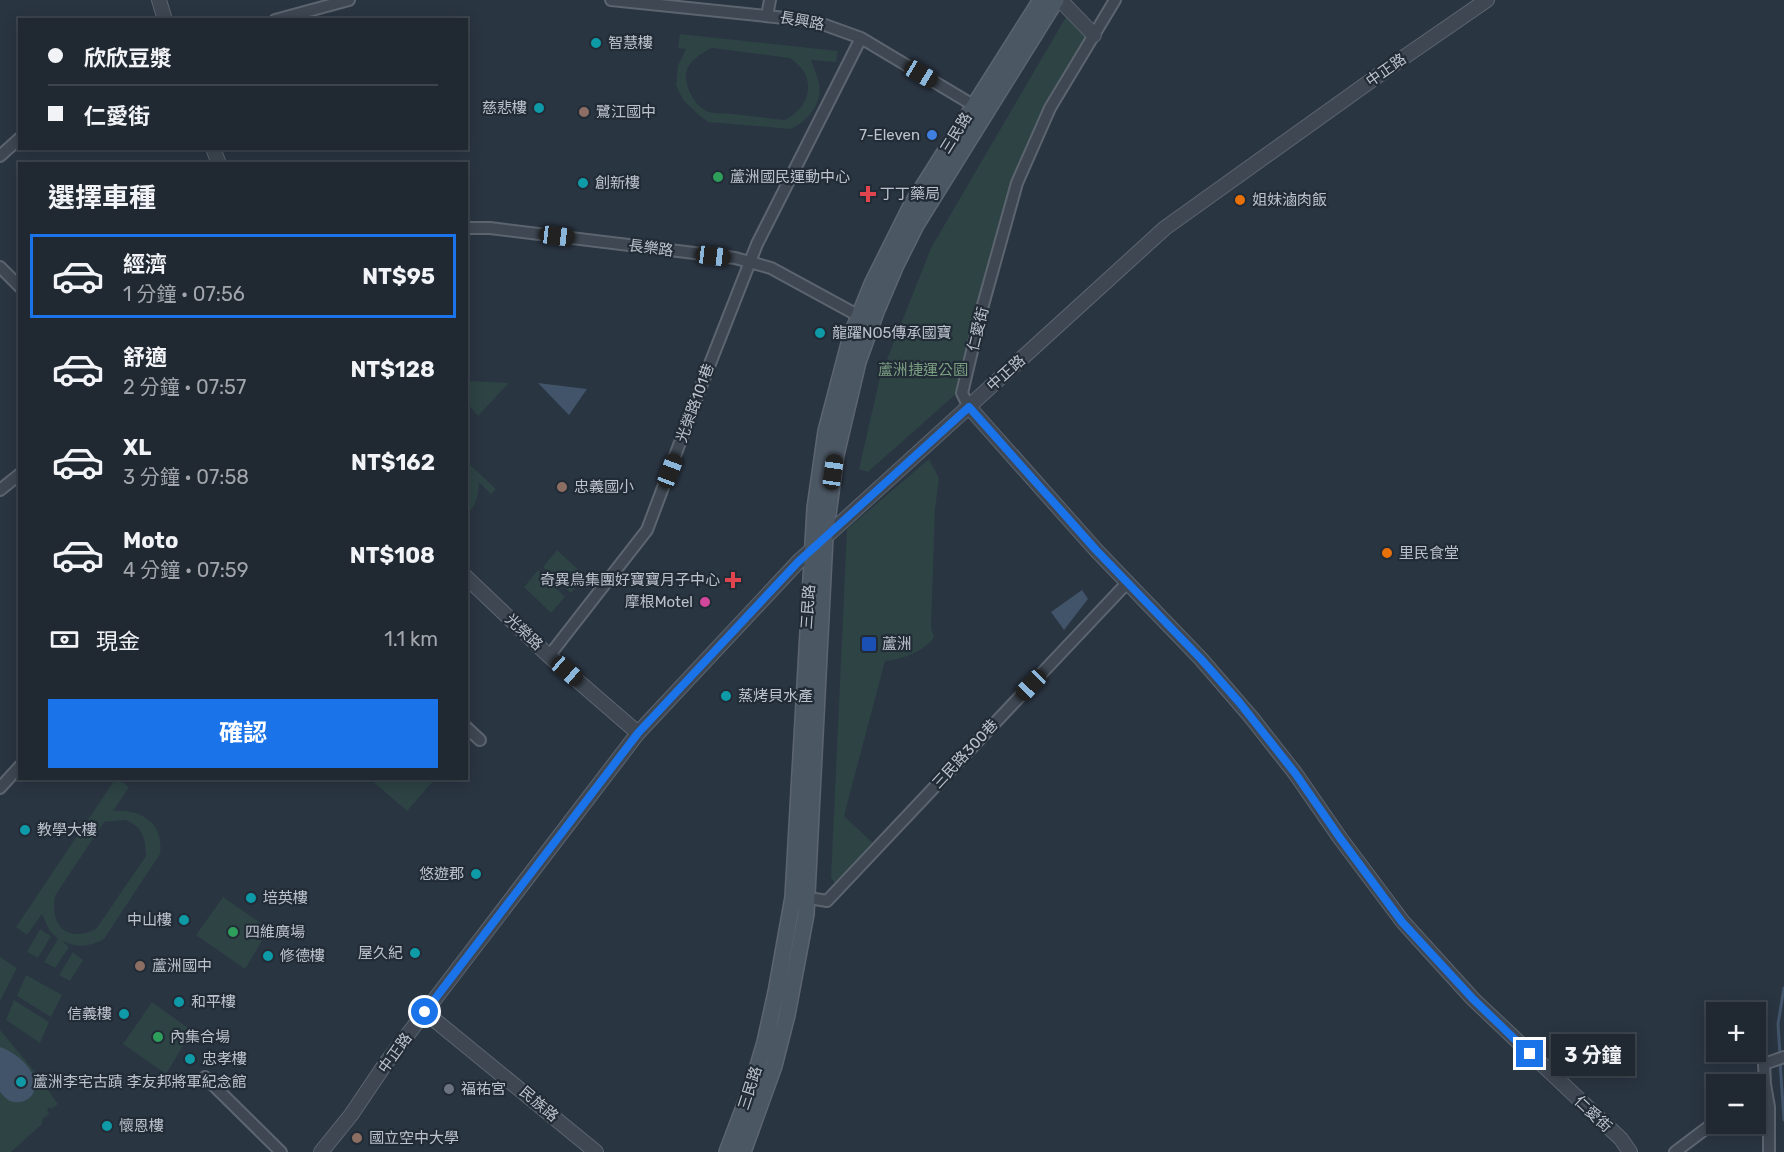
<!DOCTYPE html>
<html lang="zh-TW">
<meta charset="utf-8">
<style>
:root{--surface:#202832;--page:#28303a;--text:#f1f3f6;--muted:#a2a6ac;--line:#3d444d;--accent:#1a73e8}
body{margin:0;font-family:Rubik,"Noto Sans TC",sans-serif;background:var(--page);color:var(--text);height:100vh;display:flex;flex-direction:column;font-size:22px;white-space:nowrap}
*{box-sizing:border-box;margin:0}
p{font-size:20px;color:var(--muted)}
.icon{flex:none;width:33px;height:33px;fill:none;stroke:currentColor;stroke-width:2;stroke-linecap:round;stroke-linejoin:round}
.map{position:relative;flex:1;overflow:hidden}
.details{position:absolute;left:18px;top:162px;width:450px;height:618px;display:flex;flex-direction:column;background:var(--surface);border-radius:0px;box-shadow:0 3px 15px #0003,0 0 0 2px var(--line)}
.details>*{flex:none}
.guide{position:absolute;left:18px;top:18px;width:450px;height:132px;border-radius:0px;box-shadow:0 3px 15px #0003,0 0 0 2px var(--line);display:grid;align-content:center;height:132px;padding:0 30px;background:var(--surface)}
.fabs{position:absolute;left:1706px;top:1002px;display:grid;gap:12px}
.fabs a{display:grid;place-items:center;width:60px;height:60px;border-radius:0px;background:var(--surface);box-shadow:0 3px 15px #0003,0 0 0 2px var(--line);font-size:30px}
.end{position:absolute;width:27px;height:27px;margin:-14px;border:8px solid #1a73e8;background:#fff;box-shadow:0 0 0 3px #fff}
.from{border-radius:50%}
.bubble{position:absolute;height:42px;border-radius:0px;background:var(--surface);box-shadow:0 3px 15px #0003,0 0 0 2px var(--line);font-size:20px;font-weight:700;line-height:42px;text-align:center}
.car{position:absolute;width:18px;height:36px;margin:-18px -9px;border-radius:8px;box-shadow:0 0 4px 2px #0007;background:linear-gradient(#222 24%,#8ab4d8 0 40%,#222 0 76%,#8ab4d8 0 86%,#222 0)}
.guide b{display:flex;align-items:center;gap:21px;height:57px;font-size:22px}
.guide b+b{border-top:2px solid var(--line)}
.guide i{width:15px;height:15px;background:var(--text)}
ul{padding:0;list-style:none}
li{display:flex;align-items:center;gap:18px;height:84px;margin:0 12px 9px;padding:0 18px;border:3px solid transparent;border-radius:0px}
li div{flex:1}
li b{display:block;font-size:22px}
li em{font-style:normal;font-weight:700}
li.current{border-color:var(--accent)}
li>.icon{width:54px;height:54px;stroke-width:1.5}
h2{padding:0 30px;font-size:27px;line-height:72px}
.pay{display:flex;align-items:center;gap:15px;height:66px;padding:0 30px;font-size:22px}
.pay p{margin-inline-start:auto}
.primary-button{display:flex;gap:12px;margin-top:auto;padding:12px 30px}
.primary-button a{flex:1;height:69px;border-radius:0px;background:var(--accent);color:#fff;font-size:24px;font-weight:700;line-height:69px;text-align:center}
.map>svg:first-child{display:block}
.green{fill:#2d4344;fill-rule:evenodd}
.water{fill:#415469}
.lines{fill:none;stroke-linecap:round;stroke-linejoin:round}
.stream{stroke:#415469;stroke-width:3}
.minor-casing{stroke:#5c656f;stroke-width:14}
.tertiary-casing{stroke:#5c656f;stroke-width:16}
.secondary-casing{stroke:#5c656f;stroke-width:18}
.minor{stroke:#3e4752;stroke-width:10}
.tertiary{stroke:#3e4752;stroke-width:14}
.secondary{stroke:#4c5764;stroke-width:15}
.route{stroke:#1a73e8;stroke-width:8}
.culture-dot{fill:#0f9aa8;stroke:#222c37;stroke-width:2}
.education-dot{fill:#8d6e63;stroke:#222c37;stroke-width:2}
.shop-dot{fill:#3f7fe0;stroke:#222c37;stroke-width:2}
.leisure-dot{fill:#2e9e5b;stroke:#222c37;stroke-width:2}
.health-dot{fill:#e0444e;stroke:#222c37;stroke-width:2}
.food-dot{fill:#e8710a;stroke:#222c37;stroke-width:2}
.hotel-dot{fill:#d1479c;stroke:#222c37;stroke-width:2}
.transit-dot{fill:#1a4fb4;stroke:#222c37;stroke-width:2}
.worship-dot{fill:#6b7280;stroke:#222c37;stroke-width:2}
.labels{text-anchor:middle;stroke-width:4.5;stroke-linejoin:round;paint-order:stroke}
.street-label{font-size:15px;fill:#bbc2cb;stroke:#222c37}
.poi-label{font-size:15px;fill:#bbc2cb;stroke:#222c37;text-anchor:start}
.park-label{font-size:15px;fill:#7b9f82;stroke:#222c37}
</style>
<div class="map">
<svg width="1784" height="1152" viewBox="0 0 1784 1152">
<rect width="100%" height="100%" fill="#2a3542"/>
<path class="green" d="M1070 10 1094 35 1014 179 957 393 868 472 859 469 880 377 931 248Z
M680 34 838 51 836 62 811 60C814 67 817 75 819 83 823 103 808 122 790 129L708 122 700 116 683 100 676 85 678 65 686 49 678 48ZM712 48 790 58C796 63 803 68 806 76 813 95 801 112 785 120 767 118 750 116 733 114 725 113 716 114 709 112 697 108 687 91 686 78 685 63 700 54 712 48Z
M467 381 509 383 478 416 467 403Z
M929 459 939 478 935 509 931 628 934 637C926 651 900 660 885 661L844 816 873 843 835 883 831 878 847 529Z
M466 461 496 489 491 494 479 482C478 495 477 506 467 513V498L470 491Z
M557 550 585 576 571 593 543 567Z
M538 570 565 597 551 613 524 587Z
M116 778 119 779 129 787 113 811C142 809 164 823 160 854L104 939C89 947 78 948 62 941L69 947 55 968 44 962 58 939 49 930 42 914 27 935 16 927ZM125 820C143 827 145 837 146 856L96 929C67 943 50 926 55 896L104 822Z
M370 779H435L407 811Z
M223 897 269 929 245 969 196 935Z
M40 929 51 936 38 958 27 952Z
M73 952 83 960 70 981 59 975Z
M0 957 17 968 0 1001Z
M26 975 62 995 51 1017 17 996Z
M14 1000 49 1022 40 1043 6 1020Z
M152 1002 192 1031 166 1074 123 1044Z
M0 1030 35 1072 58 1104 52 1109 50 1107 47 1109 49 1114 45 1118 43 1117 42 1124 11 1152H0Z"/>
<path class="water" d="M538 383 587 389 569 415Z
M1082 590 1088 599 1064 630 1051 612Z
M0 1047C15 1052 37 1069 35 1087 34 1099 21 1105 10 1101 6 1099 3 1095 0 1092Z"/>
<g class="lines">
<path class="stream" d="M1780 1055 1778 1024 1784 988
M1780 1062 1784 1120"/>
<defs>
<path id="minor" d="M611 0 814 21 861 38 973 105
M767 16 770 0
M275 20 349 0
M0 156 20 138
M466 228H490L735 258 771 268 859 316
M0 267 20 287
M969 407 962 393 983 305 1017 183 1050 108 1115 0
M0 490 20 474
M549 656 647 530 702 384 757 244 861 38
M466 727 480 740
M0 788 20 766
M803 897 827 901 1127 583
M205 1077 281 1152
M1675 1152 1716 1121
M1769 1152V1107L1765 1084 1764 1064 1784 1057"/>
<path id="tertiary" d="M159 0 165 20
M1060 0 1094 35
M213 148 219 164
M969 407 1096 550 1201 659 1251 717 1295 773 1340 838 1403 922 1473 999 1621 1139 1630 1152
M466 577 549 656 638 733
M425 1012 596 1152
M321 1152 351 1115 386 1063 425 1012 638 733 798 562 1165 228 1397 62 1487 0"/>
<path id="secondary" d="M727 1152 752 1086 765 1042 776 992 793 897 815 508 826 431 851 336 872 284 912 204 1041 0
M743 1152 774 1066 787 1015 806 914 825 537 836 455 858 362 876 312 896 265 916 225 1056 0"/>
</defs>
<use href="#minor" class="minor-casing"/>
<use href="#tertiary" class="tertiary-casing"/>
<use href="#secondary" class="secondary-casing"/>
<use href="#minor" class="minor"/>
<use href="#tertiary" class="tertiary"/>
<use href="#secondary" class="secondary"/>
</g>
<g class="lines">
<path class="route" d="M425 1012 638 733 798 562 969 407 1096 550 1201 659 1239 702 1295 773 1340 838 1402 922 1473 999 1530 1054"/>
</g>
<g class="culture-dot">
<circle cx="596" cy="43" r="6"/>
<circle cx="539" cy="108" r="6"/>
<circle cx="583" cy="183" r="6"/>
<circle cx="820" cy="333" r="6"/>
<circle cx="726" cy="696" r="6"/>
<circle cx="25" cy="830" r="6"/>
<circle cx="476" cy="874" r="6"/>
<circle cx="251" cy="898" r="6"/>
<circle cx="184" cy="920" r="6"/>
<circle cx="415" cy="953" r="6"/>
<circle cx="268" cy="956" r="6"/>
<circle cx="179" cy="1002" r="6"/>
<circle cx="124" cy="1014" r="6"/>
<circle cx="190" cy="1059" r="6"/>
<circle cx="21" cy="1082" r="6"/>
<circle cx="107" cy="1126" r="6"/>
</g>
<g class="education-dot">
<circle cx="584" cy="112" r="6"/>
<circle cx="562" cy="487" r="6"/>
<circle cx="140" cy="966" r="6"/>
<circle cx="357" cy="1138" r="6"/>
</g>
<circle class="shop-dot" cx="932" cy="135" r="6"/>
<g class="leisure-dot">
<circle cx="718" cy="177" r="6"/>
<circle cx="233" cy="932" r="6"/>
<circle cx="158" cy="1037" r="6"/>
</g>
<g class="health-dot">
<path d="M865 185h6v6h6v6h-6v6h-6v-6h-6v-6h6z"/>
<path d="M730 571h6v6h6v6h-6v6h-6v-6h-6v-6h6z"/>
</g>
<g class="food-dot">
<circle cx="1240" cy="200" r="6"/>
<circle cx="1387" cy="553" r="6"/>
</g>
<circle class="hotel-dot" cx="705" cy="602" r="6"/>
<rect class="transit-dot" x="861" y="636" width="16" height="16" rx="3"/>
<circle class="worship-dot" cx="449" cy="1089" r="6"/>
<g class="labels">
<g class="street-label">
<text transform="translate(802 21) rotate(10)" y="5">長興路</text>
<text transform="translate(1386 70) rotate(-35)" y="5">中正路</text>
<text transform="translate(956 133) rotate(-58)" y="5">三民路</text>
<text transform="translate(651 248) rotate(7)" y="5">長樂路</text>
<text transform="translate(978 329) rotate(-76)" y="5">仁愛街</text>
<text transform="translate(1006 373) rotate(-42)" y="5">中正路</text>
<text transform="translate(695 403) rotate(-70)" y="5">光榮路101巷</text>
<text transform="translate(808 607) rotate(-86)" y="5">三民路</text>
<text transform="translate(524 632) rotate(43)" y="5">光榮路</text>
<text transform="translate(965 754) rotate(-47)" y="5">三民路300巷</text>
<text transform="translate(395 1053) rotate(-54)" y="5">中正路</text>
<text transform="translate(750 1088) rotate(-72)" y="5">三民路</text>
<text transform="translate(539 1104) rotate(40)" y="5">民族路</text>
<text transform="translate(1593 1114) rotate(43)" y="5">仁愛街</text>
</g>
<g class="poi-label">
<text x="608" y="48">智慧樓</text>
<text x="527" y="113" text-anchor="end">慈悲樓</text>
<text x="596" y="117">鷺江國中</text>
<text x="920" y="140" text-anchor="end">7-Eleven</text>
<text x="730" y="182">蘆洲國民運動中心</text>
<text x="595" y="188">創新樓</text>
<text x="880" y="199">丁丁藥局</text>
<text x="1252" y="205">姐妹滷肉飯</text>
<text x="832" y="338">龍躍NO5傳承國寶</text>
<text x="574" y="492">忠義國小</text>
<text x="1399" y="558">里民食堂</text>
<text x="720" y="585" text-anchor="end">奇異鳥集團好寶寶月子中心</text>
<text x="693" y="607" text-anchor="end">摩根Motel</text>
<text x="882" y="649">蘆洲</text>
<text x="738" y="701">蒸烤貝水產</text>
<text x="37" y="835">教學大樓</text>
<text x="464" y="879" text-anchor="end">悠遊郡</text>
<text x="263" y="903">培英樓</text>
<text x="172" y="925" text-anchor="end">中山樓</text>
<text x="245" y="937">四維廣場</text>
<text x="403" y="958" text-anchor="end">屋久紀</text>
<text x="280" y="961">修德樓</text>
<text x="152" y="971">蘆洲國中</text>
<text x="191" y="1007">和平樓</text>
<text x="112" y="1019" text-anchor="end">信義樓</text>
<text x="170" y="1042">內集合場</text>
<text x="202" y="1064">忠孝樓</text>
<text x="33" y="1087">蘆洲李宅古蹟 李友邦將軍紀念館</text>
<text x="461" y="1094">福祐宮</text>
<text x="119" y="1131">懷恩樓</text>
<text x="369" y="1143">國立空中大學</text>
</g>
<g class="park-label">
<text x="923" y="375">蘆洲捷運公園</text>
</g>
</g>
</svg>
<div class="fabs">
<a>+</a>
<a>−</a>
</div>
<i class="end from" style="left:425px;top:1012px"></i>
<i class="end" style="left:1530px;top:1054px"></i>
<div class="bubble" style="left:1551px;top:1034px;width:84px">3 分鐘</div>
<i class="car" style="left:921px;top:74px;rotate:121deg"></i>
<i class="car" style="left:557px;top:236px;rotate:97deg"></i>
<i class="car" style="left:713px;top:256px;rotate:97deg"></i>
<i class="car" style="left:670px;top:471px;rotate:21deg"></i>
<i class="car" style="left:833px;top:472px;rotate:8deg"></i>
<i class="car" style="left:567px;top:671px;rotate:131deg"></i>
<i class="car" style="left:1031px;top:685px;rotate:224deg"></i>
<div class="guide">
<b><i class="from"></i>欣欣豆漿</b>
<b><i></i>仁愛街</b>
</div>
<section class="details">
<h2>選擇車種</h2>
<ul>
<li class="current"><svg class="icon" aria-label="car" viewBox="0 0 24 24"><path d="M5 17H2v-5l4-1 3-4h7l3 4 3 1v5h-3M9 17h6M6 11h13"/><circle cx="7" cy="17" r="2"/><circle cx="17" cy="17" r="2"/></svg><div><b>經濟</b><p>1 分鐘 · 07:56</p></div><em>NT$95</em></li>
<li><svg class="icon" aria-label="car" viewBox="0 0 24 24"><path d="M5 17H2v-5l4-1 3-4h7l3 4 3 1v5h-3M9 17h6M6 11h13"/><circle cx="7" cy="17" r="2"/><circle cx="17" cy="17" r="2"/></svg><div><b>舒適</b><p>2 分鐘 · 07:57</p></div><em>NT$128</em></li>
<li><svg class="icon" aria-label="car" viewBox="0 0 24 24"><path d="M5 17H2v-5l4-1 3-4h7l3 4 3 1v5h-3M9 17h6M6 11h13"/><circle cx="7" cy="17" r="2"/><circle cx="17" cy="17" r="2"/></svg><div><b>XL</b><p>3 分鐘 · 07:58</p></div><em>NT$162</em></li>
<li><svg class="icon" aria-label="car" viewBox="0 0 24 24"><path d="M5 17H2v-5l4-1 3-4h7l3 4 3 1v5h-3M9 17h6M6 11h13"/><circle cx="7" cy="17" r="2"/><circle cx="17" cy="17" r="2"/></svg><div><b>Moto</b><p>4 分鐘 · 07:59</p></div><em>NT$108</em></li>
</ul>
<div class="pay"><svg class="icon" aria-label="cash" viewBox="0 0 24 24"><path d="M3 7h18v10H3z"/><circle cx="12" cy="12" r="2"/></svg>現金<p>1.1 km</p></div>
<div class="primary-button"><a>確認</a></div>
</section>
</div>
